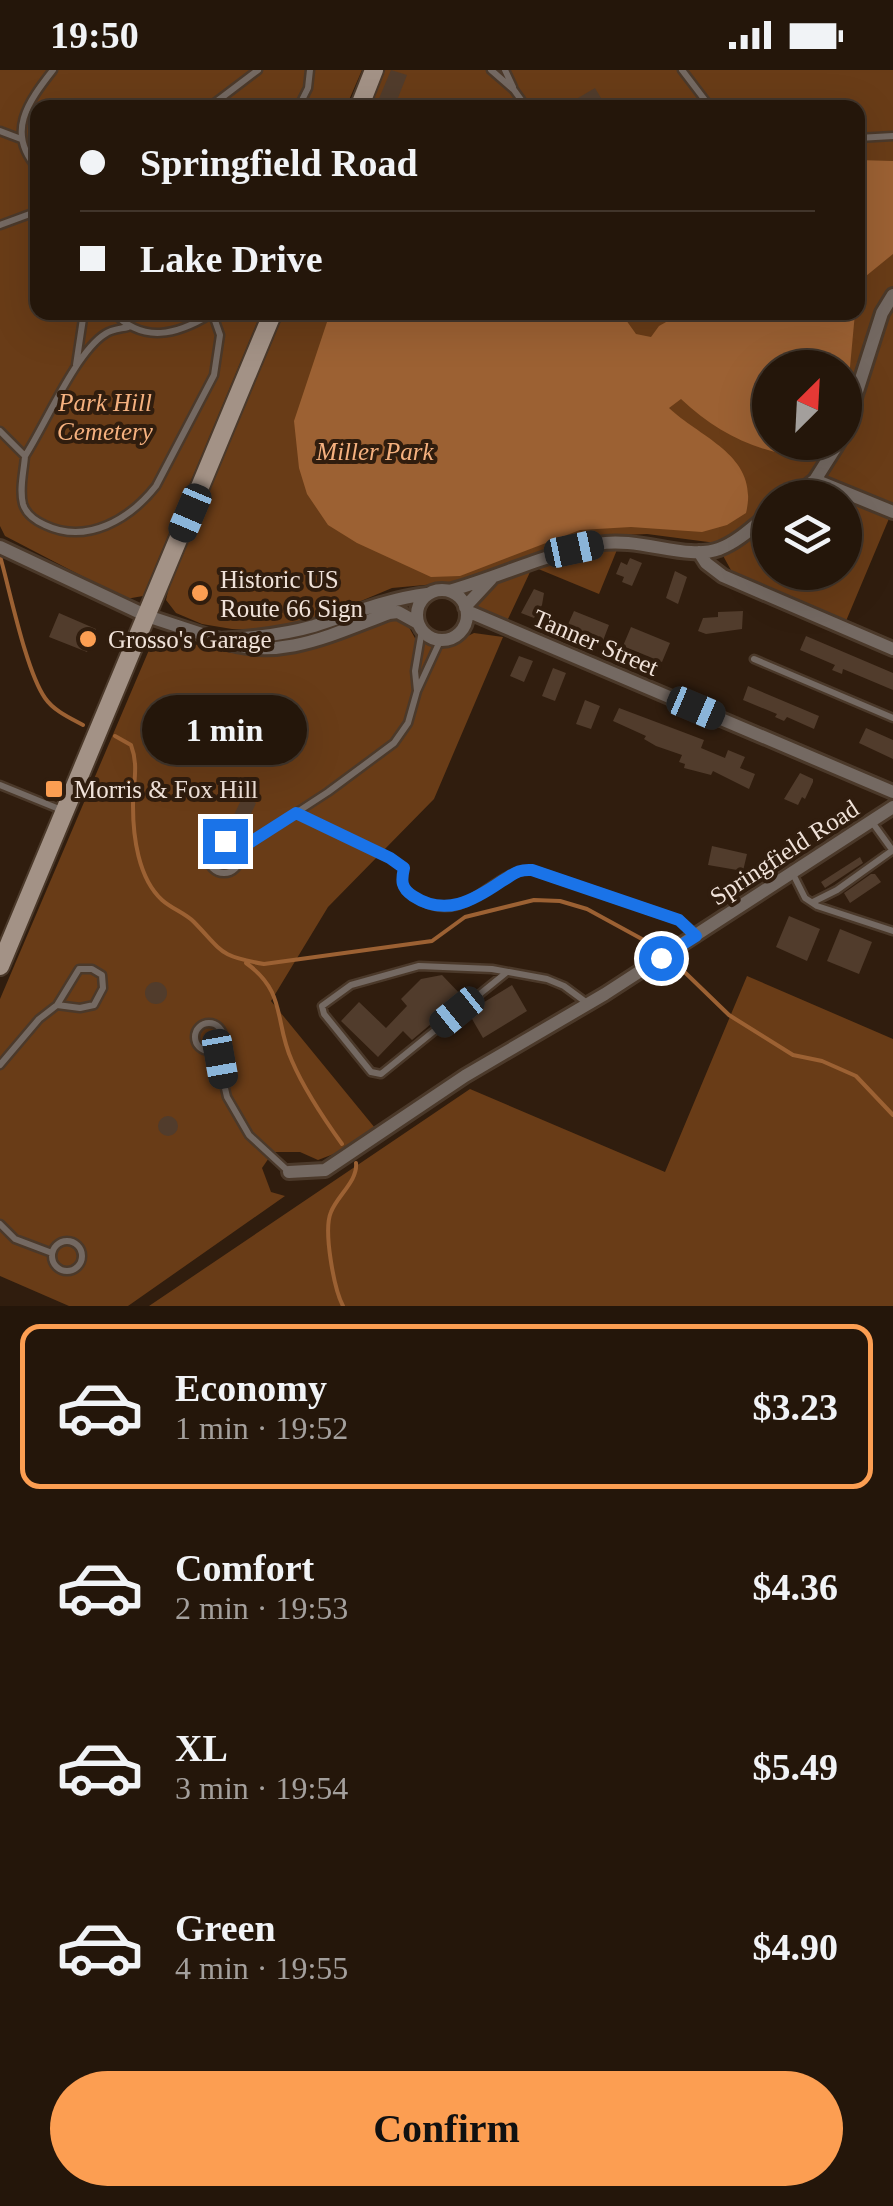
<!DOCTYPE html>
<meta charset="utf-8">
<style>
:root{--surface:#24160a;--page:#302318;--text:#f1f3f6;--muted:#a39f9c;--line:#41352b;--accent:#fc9e52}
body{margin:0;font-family:Georgia,serif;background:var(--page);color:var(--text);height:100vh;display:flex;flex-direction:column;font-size:38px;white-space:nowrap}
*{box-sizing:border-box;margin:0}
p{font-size:32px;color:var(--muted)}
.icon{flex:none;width:55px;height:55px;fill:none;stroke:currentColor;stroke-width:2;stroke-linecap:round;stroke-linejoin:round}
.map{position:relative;height:1236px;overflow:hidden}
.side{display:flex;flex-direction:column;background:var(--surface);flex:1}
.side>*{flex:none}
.hud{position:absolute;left:30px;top:30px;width:835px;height:220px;border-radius:20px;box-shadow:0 10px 40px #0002,0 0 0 2px var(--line);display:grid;align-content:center;height:220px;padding:0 50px;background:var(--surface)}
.needle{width:65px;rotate:24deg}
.tools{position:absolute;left:752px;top:280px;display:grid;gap:20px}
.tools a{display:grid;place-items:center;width:110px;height:110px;border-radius:50%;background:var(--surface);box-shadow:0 10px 40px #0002,0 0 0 2px var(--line);font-size:50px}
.end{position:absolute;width:45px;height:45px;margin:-22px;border:12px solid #1a73e8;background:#fff;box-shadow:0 0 0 5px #fff}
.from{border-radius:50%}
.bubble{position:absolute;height:70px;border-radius:35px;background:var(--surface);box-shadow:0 10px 40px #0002,0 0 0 2px var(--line);font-size:32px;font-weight:700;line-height:70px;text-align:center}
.car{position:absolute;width:30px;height:60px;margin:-30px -15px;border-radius:12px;box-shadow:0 0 8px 2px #0007;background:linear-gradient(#222 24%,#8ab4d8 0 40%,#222 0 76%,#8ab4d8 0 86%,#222 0)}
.hud b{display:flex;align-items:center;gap:35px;height:95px;font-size:38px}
.hud b+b{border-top:2px solid var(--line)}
.hud i{width:25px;height:25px;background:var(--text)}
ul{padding:18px 0 0;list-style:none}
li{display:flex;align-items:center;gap:30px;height:165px;margin:0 20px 15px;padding:0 30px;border:5px solid transparent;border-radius:20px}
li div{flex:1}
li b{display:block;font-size:38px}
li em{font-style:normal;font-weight:700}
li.on{border-color:var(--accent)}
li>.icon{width:90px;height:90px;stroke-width:1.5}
.cta{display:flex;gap:20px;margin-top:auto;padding:20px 50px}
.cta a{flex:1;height:115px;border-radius:60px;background:var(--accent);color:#111;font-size:40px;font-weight:700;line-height:115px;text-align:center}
.status{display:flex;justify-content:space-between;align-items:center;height:70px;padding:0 50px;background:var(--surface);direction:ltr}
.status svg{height:28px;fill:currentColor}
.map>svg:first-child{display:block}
.green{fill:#693c17;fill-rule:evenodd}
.water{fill:#9c6133}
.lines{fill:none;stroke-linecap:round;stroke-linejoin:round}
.stream{stroke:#9c6133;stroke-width:4}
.building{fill:#513c2c}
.lane-casing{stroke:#4b392a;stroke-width:11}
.street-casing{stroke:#4b392a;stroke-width:18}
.secondary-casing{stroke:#4b392a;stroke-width:22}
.lane{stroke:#746962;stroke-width:6}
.street{stroke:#746962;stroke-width:12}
.secondary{stroke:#a39286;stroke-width:18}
.route{stroke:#1a73e8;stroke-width:12}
.poi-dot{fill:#fc9e52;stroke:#301d0e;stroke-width:4}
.labels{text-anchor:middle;stroke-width:8;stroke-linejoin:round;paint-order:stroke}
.park-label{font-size:25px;font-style:italic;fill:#f5b17f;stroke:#301d0e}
.poi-label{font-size:25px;fill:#f0e2d9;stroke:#301d0e;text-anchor:start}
.street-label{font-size:25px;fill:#f0e2d9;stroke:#301d0e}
</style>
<div class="status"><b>19:50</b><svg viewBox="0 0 49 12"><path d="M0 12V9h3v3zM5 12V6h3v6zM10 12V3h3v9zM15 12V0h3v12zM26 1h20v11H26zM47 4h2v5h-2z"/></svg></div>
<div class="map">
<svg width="893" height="1236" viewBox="0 0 893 1236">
<rect width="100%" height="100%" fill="#301d0e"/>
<path class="green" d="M0 0H362L346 37 38 38V242L261 243 143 526 126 529 5 466 0 456Z
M385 0H893V439L846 551 732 502 716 473 647 464 623 465 599 524 536 498 531 500 507 551 479 539 457 512 392 518 318 549 265 560 232 559 202 554 176 543 166 530 169 517 284 243 858 242V38L369 37ZM770 298H845V372H770ZM770 428H845V502H770Z
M393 547 406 552 416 570 441 579 474 563 503 567 434 729 328 837 271 931 375 1058 339 1082 318 1090 300 1082H273L262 1098 271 1122 285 1126 128 1236H69L0 1206V929L152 573 164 567 231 583H270Z
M747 906 893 969V1236H149L470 1019 665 1102Z"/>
<path class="water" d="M858 90 893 91V184L866 206 858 226Z
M330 243H621L636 264 651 267 659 256 682 243H855L850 297 845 306V298H770V372L815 373 798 387C751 379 716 362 681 329L669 338C702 369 760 386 746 443L727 455 702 462 631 457 580 460 460 506 431 507 357 473 328 455 307 424 299 398 294 351Z"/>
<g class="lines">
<path class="stream" d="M0 486C10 521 26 601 45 628 54 641 70 648 83 655
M115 666 131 675C139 696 133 713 133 736 133 766 138 808 162 830 172 839 185 843 194 852 224 883 219 886 264 894L432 871 465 847 534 830 560 831 587 839 662 880
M669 887 729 945 793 985 822 991 856 1006 893 1045
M246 893C287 922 274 952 292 991 304 1019 324 1049 342 1074
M343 1236C334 1219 323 1160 331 1142 337 1126 358 1111 356 1093"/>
</g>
<path class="building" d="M391 0 407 5 394 38H375Z
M595 18 607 38H561Z
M630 488 642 493 632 516 622 512 624 507 616 504 621 492 627 495Z
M675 501 687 507 678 534 666 528Z
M534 519 544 523 542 535 534 548 521 543Z
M574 541 609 555 601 576 565 561Z
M743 541 742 559 706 564 698 561 703 548 718 547V542Z
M59 543 96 559 87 582 49 567Z
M631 557 670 573 662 592 623 576Z
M806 566 893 603V620L843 599 842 604 832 600 835 595 800 580Z
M519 586 533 591 524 612 510 606Z
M553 598 566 603 555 631 542 626Z
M748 616 819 646 814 659 787 647 784 651 775 647 777 644 743 630Z
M585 630 600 636 591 659 576 654Z
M619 638 704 670 701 678 725 688 728 680 745 687 740 698 755 704 749 719 713 701 711 705 684 698 685 694 679 692 682 685 656 676 644 669 646 666 613 651Z
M866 658 893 670V689L859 673Z
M800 703 813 709V712L805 729 802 727 798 735 784 729Z
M243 726 256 733 246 755 232 749Z
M712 776 747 784 743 801 708 795Z
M860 787 863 793 825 818 821 812Z
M871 804H875L881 812 850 833 844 823Z
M789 846 820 859 807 891 776 877Z
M840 859 872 872 859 904 827 891Z
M442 905 463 927 412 970 403 961 378 987 341 951 359 932 386 958 407 936 401 929 421 909Z
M145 923a11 11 0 1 1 22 0a11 11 0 1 1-22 0Z
M512 915 527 941 483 968 468 942Z
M158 1056a10 10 0 1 1 20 0a10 10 0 1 1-20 0Z"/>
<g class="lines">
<defs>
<path id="lane" d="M491 0 514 20 527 38
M505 0 513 17
M682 0 711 38
M208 38 258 0
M298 38 308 18 310 0
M0 61 21 69
M858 68 893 66
M38 99C5 63 28 32 53 0
M0 155 38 141
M113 242C143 274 177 265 211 244
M76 295 84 242
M0 361 25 386C24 401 19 419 23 434 26 444 36 451 45 455 87 475 130 449 156 416L214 305 220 265 212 242
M25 386C45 355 76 282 105 264 112 259 120 259 128 257
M422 560 415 601 417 621 441 569
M754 589 893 648
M0 715 64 741
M296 743 390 788 404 798C401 811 401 818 413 826 467 862 489 799 532 800L679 850 695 864
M872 752 893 781
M208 787a16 16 0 1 1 32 0a16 16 0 1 1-32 0Z
M239 780 328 722 394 673 408 653 417 621
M793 804 805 828 817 836 893 861
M813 832 837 820 893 780
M507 902 381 1004 371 1002 324 944 322 936 351 915 419 896 492 899 547 909 564 916 587 933
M195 967a14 14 0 1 1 28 0a14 14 0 1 1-28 0Z
M216 979 227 1027 249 1065 288 1101
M0 995 39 949 57 935 79 899H92L102 905 103 918 94 935 80 938 57 935
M0 1154 15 1169 52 1183
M52 1186a15 15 0 1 1 30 0a15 15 0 1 1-30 0Z"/>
<path id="street" d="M845 359 882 243 893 225
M815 410 893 442
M792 428 815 410 839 372
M0 477 147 546 220 570
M699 482 706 493 723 506 893 579
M417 545a25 25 0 1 1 50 0a25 25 0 1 1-50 0Z
M449 521C499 507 545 484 597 474 639 466 686 491 719 479 738 472 754 456 770 443
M465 537 491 509
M467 541 893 722
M418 553 398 542 389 543C335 563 278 593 220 570 252 568 283 565 314 556 352 544 387 529 427 524
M289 1102 325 1100 465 1006 605 924 893 737"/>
<path id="secondary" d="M359 38 374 0
M0 896 273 242"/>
</defs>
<use href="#lane" class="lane-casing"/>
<use href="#street" class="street-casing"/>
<use href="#secondary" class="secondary-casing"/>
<use href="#lane" class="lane"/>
<use href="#street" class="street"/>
<use href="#secondary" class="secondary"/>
</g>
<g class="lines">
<path class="route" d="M225 771 238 780 296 743 390 788 404 798C401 811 401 818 413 826 445 847 473 831 502 811 514 804 518 799 532 800L679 850 696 866 661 888"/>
</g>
<g class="poi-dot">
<circle cx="200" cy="523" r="10"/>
<circle cx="88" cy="569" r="10"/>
<rect x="44" y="709" width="20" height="20" rx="5"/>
</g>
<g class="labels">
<g class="park-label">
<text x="105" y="341">Park Hill<tspan x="105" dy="29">Cemetery</tspan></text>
<text x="375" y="390">Miller Park</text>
</g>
<g class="poi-label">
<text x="220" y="518">Historic US<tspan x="220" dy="29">Route 66 Sign</tspan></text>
<text x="108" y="578">Grosso's Garage</text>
<text x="74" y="728">Morris &amp; Fox Hill</text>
</g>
<g class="street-label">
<text transform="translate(596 572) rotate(23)" y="9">Tanner Street</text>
<text transform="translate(784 782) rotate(-33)" y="9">Springfield Road</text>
</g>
</g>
</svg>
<div class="tools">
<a><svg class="needle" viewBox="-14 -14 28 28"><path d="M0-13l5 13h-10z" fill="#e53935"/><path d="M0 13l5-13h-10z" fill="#a39f9c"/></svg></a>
<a><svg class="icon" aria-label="layers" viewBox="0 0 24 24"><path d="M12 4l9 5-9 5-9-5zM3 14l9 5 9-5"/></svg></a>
</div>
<i class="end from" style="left:661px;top:888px"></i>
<i class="end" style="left:225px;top:771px"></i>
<div class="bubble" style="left:142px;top:625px;width:165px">1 min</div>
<i class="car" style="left:190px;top:443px;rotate:203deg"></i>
<i class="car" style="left:574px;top:479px;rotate:78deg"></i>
<i class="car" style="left:696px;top:638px;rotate:113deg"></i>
<i class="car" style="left:457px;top:942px;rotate:231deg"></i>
<i class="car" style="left:220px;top:989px;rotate:170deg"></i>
<div class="hud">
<b><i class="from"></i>Springfield Road</b>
<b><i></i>Lake Drive</b>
</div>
</div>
<section class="side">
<ul>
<li class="on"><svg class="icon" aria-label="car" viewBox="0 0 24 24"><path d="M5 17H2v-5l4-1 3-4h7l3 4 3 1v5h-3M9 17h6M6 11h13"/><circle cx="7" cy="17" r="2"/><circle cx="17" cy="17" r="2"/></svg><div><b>Economy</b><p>1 min · 19:52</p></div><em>$3.23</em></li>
<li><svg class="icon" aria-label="car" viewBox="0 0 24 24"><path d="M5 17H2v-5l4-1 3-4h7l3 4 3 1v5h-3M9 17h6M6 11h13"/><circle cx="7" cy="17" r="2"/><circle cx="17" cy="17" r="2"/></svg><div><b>Comfort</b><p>2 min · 19:53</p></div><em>$4.36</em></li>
<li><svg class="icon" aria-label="car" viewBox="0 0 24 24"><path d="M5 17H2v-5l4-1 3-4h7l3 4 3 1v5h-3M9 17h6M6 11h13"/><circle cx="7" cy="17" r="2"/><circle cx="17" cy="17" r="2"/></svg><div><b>XL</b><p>3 min · 19:54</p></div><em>$5.49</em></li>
<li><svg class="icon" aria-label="car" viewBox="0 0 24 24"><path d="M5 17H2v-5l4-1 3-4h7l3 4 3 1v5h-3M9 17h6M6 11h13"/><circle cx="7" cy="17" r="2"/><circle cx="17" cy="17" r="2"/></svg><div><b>Green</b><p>4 min · 19:55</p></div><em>$4.90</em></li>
</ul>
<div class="cta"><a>Confirm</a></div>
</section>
